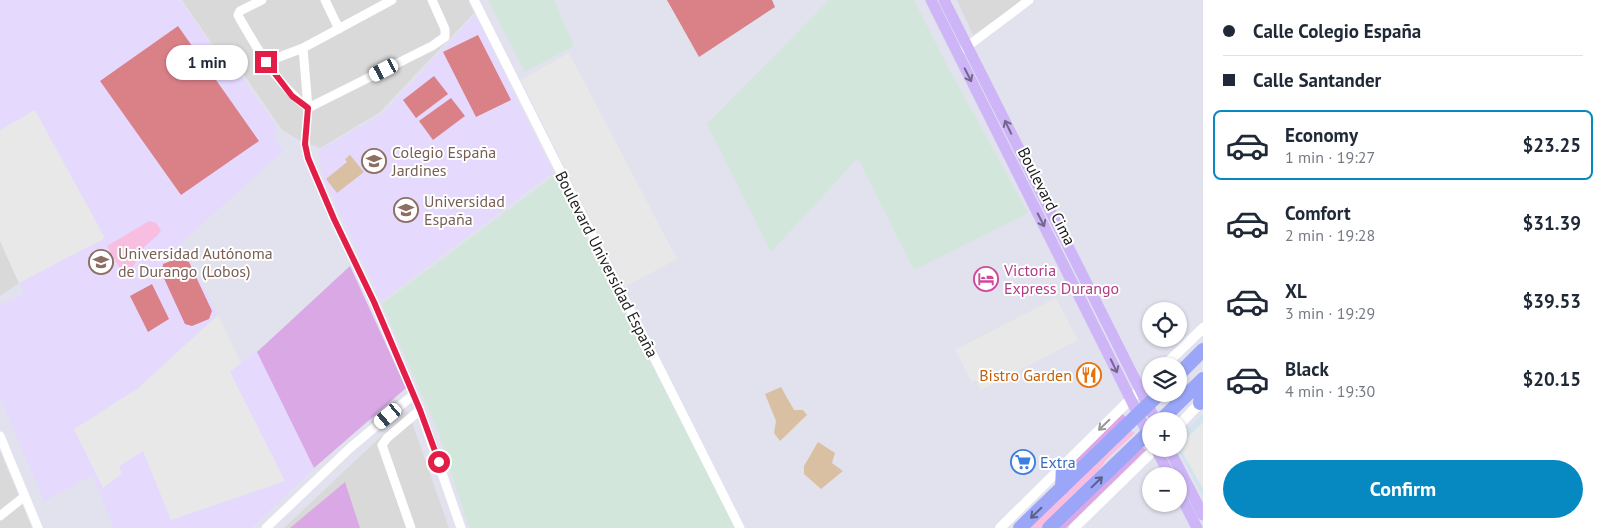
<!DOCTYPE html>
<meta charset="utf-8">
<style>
:root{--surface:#fff;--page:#f2f2f3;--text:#1f2937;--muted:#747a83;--line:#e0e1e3;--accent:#0688c1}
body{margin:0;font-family:"PT Sans",sans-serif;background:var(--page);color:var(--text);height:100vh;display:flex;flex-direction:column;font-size:19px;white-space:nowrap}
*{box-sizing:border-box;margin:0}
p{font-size:16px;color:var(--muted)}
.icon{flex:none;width:28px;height:28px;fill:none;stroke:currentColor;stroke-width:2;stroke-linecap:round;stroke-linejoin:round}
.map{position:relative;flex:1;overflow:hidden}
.sheet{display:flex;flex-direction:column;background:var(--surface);width:400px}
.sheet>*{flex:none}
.top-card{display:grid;align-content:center;height:110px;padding:0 20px;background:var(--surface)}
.tools{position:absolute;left:1142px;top:302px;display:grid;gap:10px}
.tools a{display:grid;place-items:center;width:45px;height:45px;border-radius:50%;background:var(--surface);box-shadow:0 1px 4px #0004;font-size:25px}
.end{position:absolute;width:22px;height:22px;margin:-11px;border:6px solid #e11d48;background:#fff;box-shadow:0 0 0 2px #fff}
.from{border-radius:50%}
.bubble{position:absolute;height:35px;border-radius:18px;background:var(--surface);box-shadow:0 1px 4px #0004;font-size:16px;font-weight:700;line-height:35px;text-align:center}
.car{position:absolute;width:15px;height:30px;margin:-15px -8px;border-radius:6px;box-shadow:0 0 4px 1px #0007;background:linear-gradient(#fff 24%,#345 0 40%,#fff 0 76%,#345 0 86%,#fff 0)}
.top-card b{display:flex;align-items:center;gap:18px;height:48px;font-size:19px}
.top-card b+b{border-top:1px solid var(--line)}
.top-card i{width:12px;height:12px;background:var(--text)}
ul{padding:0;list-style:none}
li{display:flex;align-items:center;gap:15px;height:70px;margin:0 10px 8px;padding:0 10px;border:2px solid transparent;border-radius:8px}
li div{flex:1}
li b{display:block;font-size:19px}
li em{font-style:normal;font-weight:700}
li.on{border-color:var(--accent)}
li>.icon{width:45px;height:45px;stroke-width:1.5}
.action{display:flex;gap:10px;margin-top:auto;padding:10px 20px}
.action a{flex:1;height:58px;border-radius:30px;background:var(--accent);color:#fff;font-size:20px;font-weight:700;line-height:58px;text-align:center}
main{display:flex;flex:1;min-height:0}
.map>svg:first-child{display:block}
.residential{fill:#d9d9da}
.commercial{fill:#d0e4ee}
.industrial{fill:#d3e6dc}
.education{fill:#e5d9fe}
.grass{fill:#dba8e6}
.park{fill:#f7bee1}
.pitch{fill:#da8188}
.parking{fill:#e8e8e8}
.water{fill:#dac0a3}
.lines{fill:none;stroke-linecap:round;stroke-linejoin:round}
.minor{stroke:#fff;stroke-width:9}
.tertiary{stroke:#fff;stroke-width:10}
.secondary{stroke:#cdb5f7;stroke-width:11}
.primary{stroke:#9ba6f8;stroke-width:14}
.oneway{stroke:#74688a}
.oneway2{stroke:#999}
.oneway3{stroke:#5c618a}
.route{stroke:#e11d48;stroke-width:6}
.labels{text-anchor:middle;stroke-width:4;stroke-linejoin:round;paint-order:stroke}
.education-label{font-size:16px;fill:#785e54;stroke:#fff;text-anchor:start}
.street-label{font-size:16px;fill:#1c1c1c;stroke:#fff}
.hotel-label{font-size:16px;fill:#b23c85;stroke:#fff;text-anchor:start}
.food-label{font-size:16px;fill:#c56008;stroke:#fff;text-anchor:end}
.shop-label{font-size:16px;fill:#366cbe;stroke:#fff;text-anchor:start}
</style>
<main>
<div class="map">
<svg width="1203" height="528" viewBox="0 0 1203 528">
<rect width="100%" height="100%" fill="#e1e2ed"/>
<path class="residential" d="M182 0H468L474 13 380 112 320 148 299 140 282 130 227 50 219 54Z
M957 0H1024L973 35Z
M0 241 19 283 0 296Z
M408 411 449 528H284Z
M0 451 32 528H0Z"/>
<path class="commercial" d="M1203 414V496L1178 449 1179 439Z"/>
<path class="industrial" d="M488 0H554L574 46 525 72Z
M829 0H914L949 69 1028 213 914 270 858 158 771 252 707 124Z
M554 176 736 528H469L438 431 382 304Z"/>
<path class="education" d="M0 0H180L221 59 227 56 276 126V140L283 151 182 242 241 363 257 351 314 468 251 528H114L92 475 44 501 0 397V305L24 293 0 241Z
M475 15 553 172 381 301 322 175 319 150 381 115Z"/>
<path class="grass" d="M350 266 406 388 314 468 257 352Z
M1121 413 1126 417 1066 476 1072 463Z
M1140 446 1146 450 1066 528H1057Z
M345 482 360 528H290Z"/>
<path class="park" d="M149 221 156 223 161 230 158 235 145 246 126 279 107 246Z
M1130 430 1135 433 1106 460 1097 473 1045 528H1028Z"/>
<path class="pitch" d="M667 0H772L775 7 699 57Z
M178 26 259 141 181 195 100 81Z
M478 35 511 100 476 117 443 52Z
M434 76 448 94 416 118 403 100Z
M451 98 465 116 433 140 419 121Z
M178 258 189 262 212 311 209 319 192 326 185 324 162 274 163 264Z
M152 284 169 319 148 332 130 296Z"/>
<path class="parking" d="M569 53 677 259 625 287 521 80Z
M35 110 105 238 19 283 0 241V130Z
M1056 298 1078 340 981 390 976 380 972 382 955 350Z
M218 315 241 363 230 372 285 481 171 520 143 451 119 466 122 474 103 488 74 429 137 389Z
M1203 422V489L1181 450 1184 447 1182 443Z"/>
<path class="water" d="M350 155 364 172 337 193 326 179 347 162 345 159Z
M781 387 794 410H803L807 415 780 441 774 433 776 421 765 394Z
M818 442 835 453 832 463 843 471 821 489 804 474V466Z"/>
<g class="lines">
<path class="minor" d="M262 0 240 11 238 15 240 19C259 52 278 85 308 108L432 46 445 37V29L432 0
M325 0 339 29
M474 0 740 528
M303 48 308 108 305 144 308 158 334 219 374 302 420 410 461 528
M964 49 1029 0
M266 62 303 48 392 0
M0 436 38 528
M0 516 25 496
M266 528 350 448 413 395
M411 528 382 445 387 438 420 410"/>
<path class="tertiary" d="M1164 366 1203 328
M1179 425 1203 400
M1000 528 1151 379
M1074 528 1155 449"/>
<path class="secondary" d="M931 0 1151 440
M944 0 1156 421
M1156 449 1170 476
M1169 449 1203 515
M1179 493 1197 528"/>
<path class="primary" d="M1179 374 1203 350
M1200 403 1203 379
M1160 421 1203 379
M1062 488 1063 466
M1020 528 1159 394
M1049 528 1151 430"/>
</g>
<defs><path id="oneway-shaft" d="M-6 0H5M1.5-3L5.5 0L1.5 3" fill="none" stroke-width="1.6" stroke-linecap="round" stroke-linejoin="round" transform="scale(1.25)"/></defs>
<g class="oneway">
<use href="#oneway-shaft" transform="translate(968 75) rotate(63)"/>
<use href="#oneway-shaft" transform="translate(1008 127) rotate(-116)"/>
<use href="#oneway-shaft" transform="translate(1041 220) rotate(63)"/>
<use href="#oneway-shaft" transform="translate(1114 366) rotate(64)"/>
</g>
<use class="oneway2" href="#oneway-shaft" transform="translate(1104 425) rotate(136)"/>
<g class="oneway3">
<use href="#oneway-shaft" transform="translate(1097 482) rotate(-44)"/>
<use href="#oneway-shaft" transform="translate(1036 513) rotate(136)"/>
</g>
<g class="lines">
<path class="route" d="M266 62 292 96 308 108 305 144 308 158 334 219 374 302 420 410 439 462"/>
</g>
<defs>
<symbol id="school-ring" viewBox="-11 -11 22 22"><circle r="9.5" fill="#fff" stroke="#8d6e63" stroke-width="1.5"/><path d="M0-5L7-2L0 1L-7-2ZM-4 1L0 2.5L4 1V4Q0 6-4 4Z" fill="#8d6e63"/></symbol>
<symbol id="university-ring" viewBox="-11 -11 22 22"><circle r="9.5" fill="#fff" stroke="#8d6e63" stroke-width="1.5"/><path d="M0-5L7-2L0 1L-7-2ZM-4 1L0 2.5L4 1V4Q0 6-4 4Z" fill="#8d6e63"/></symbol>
<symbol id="hotel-ring" viewBox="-11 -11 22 22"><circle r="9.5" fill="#fff" stroke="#d1479c" stroke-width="1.5"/><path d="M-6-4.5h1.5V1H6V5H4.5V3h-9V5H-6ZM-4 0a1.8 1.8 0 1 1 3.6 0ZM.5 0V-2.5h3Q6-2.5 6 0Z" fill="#d1479c"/></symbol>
<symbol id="restaurant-ring" viewBox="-11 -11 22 22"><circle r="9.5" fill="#fff" stroke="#e8710a" stroke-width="1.5"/><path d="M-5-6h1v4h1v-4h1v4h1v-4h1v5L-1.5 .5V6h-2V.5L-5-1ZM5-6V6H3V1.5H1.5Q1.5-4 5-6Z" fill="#e8710a"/></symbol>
<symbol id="supermarket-ring" viewBox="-11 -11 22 22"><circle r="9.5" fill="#fff" stroke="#3f7fe0" stroke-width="1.5"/><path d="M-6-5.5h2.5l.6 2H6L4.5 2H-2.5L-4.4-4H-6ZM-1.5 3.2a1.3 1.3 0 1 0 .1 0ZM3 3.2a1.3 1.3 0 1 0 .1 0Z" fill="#3f7fe0"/></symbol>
</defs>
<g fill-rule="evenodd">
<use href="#school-ring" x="360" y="147" width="28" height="28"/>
<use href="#school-ring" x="392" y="196" width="28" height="28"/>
<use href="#university-ring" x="87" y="248" width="28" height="28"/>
<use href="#hotel-ring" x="972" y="265" width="28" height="28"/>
<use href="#restaurant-ring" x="1075" y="361" width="28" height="28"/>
<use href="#supermarket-ring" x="1009" y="448" width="28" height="28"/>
</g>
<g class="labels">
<g class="education-label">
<text x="392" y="158">Colegio España<tspan x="392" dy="18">Jardines</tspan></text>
<text x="424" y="207">Universidad<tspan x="424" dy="18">España</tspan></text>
<text x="118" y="259">Universidad Autónoma<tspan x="118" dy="18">de Durango (Lobos)</tspan></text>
</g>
<g class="street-label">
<text transform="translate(1047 196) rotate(63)" y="6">Boulevard Cima</text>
<text transform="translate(607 264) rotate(63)" y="6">Boulevard Universidad España</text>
</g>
<g class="hotel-label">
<text x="1004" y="276">Victoria<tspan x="1004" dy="18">Express Durango</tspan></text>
</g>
<g class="food-label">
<text x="1072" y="381">Bistro Garden</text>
</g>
<g class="shop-label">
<text x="1040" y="468">Extra</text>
</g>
</g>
</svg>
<div class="tools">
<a><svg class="icon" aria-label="locate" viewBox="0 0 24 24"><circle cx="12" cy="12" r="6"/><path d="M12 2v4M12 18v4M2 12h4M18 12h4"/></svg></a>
<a><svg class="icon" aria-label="layers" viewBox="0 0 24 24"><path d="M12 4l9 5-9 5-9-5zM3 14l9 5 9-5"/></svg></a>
<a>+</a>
<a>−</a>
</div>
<i class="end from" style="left:439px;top:462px"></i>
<i class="end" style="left:266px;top:62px"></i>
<div class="bubble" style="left:166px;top:45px;width:82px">1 min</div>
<i class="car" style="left:384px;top:70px;rotate:243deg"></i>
<i class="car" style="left:388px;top:416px;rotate:230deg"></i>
</div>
<section class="sheet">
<div class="top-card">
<b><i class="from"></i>Calle Colegio España</b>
<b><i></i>Calle Santander</b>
</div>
<ul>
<li class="on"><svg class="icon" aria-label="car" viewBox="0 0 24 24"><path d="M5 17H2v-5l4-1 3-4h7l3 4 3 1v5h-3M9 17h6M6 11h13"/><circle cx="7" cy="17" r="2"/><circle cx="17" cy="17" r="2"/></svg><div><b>Economy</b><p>1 min · 19:27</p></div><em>$23.25</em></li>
<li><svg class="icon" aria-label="car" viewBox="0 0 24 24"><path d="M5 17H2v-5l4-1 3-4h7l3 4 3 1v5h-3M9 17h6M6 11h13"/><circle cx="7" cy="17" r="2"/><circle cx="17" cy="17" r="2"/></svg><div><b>Comfort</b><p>2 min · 19:28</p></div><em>$31.39</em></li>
<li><svg class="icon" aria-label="car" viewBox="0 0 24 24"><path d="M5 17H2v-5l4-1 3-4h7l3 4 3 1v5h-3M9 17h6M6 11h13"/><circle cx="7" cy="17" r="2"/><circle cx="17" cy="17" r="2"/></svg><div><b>XL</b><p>3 min · 19:29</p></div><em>$39.53</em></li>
<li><svg class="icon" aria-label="car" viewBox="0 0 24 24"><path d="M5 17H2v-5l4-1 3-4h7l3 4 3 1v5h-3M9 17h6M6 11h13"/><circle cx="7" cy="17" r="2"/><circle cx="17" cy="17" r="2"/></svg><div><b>Black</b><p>4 min · 19:30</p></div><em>$20.15</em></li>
</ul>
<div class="action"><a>Confirm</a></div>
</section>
</main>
